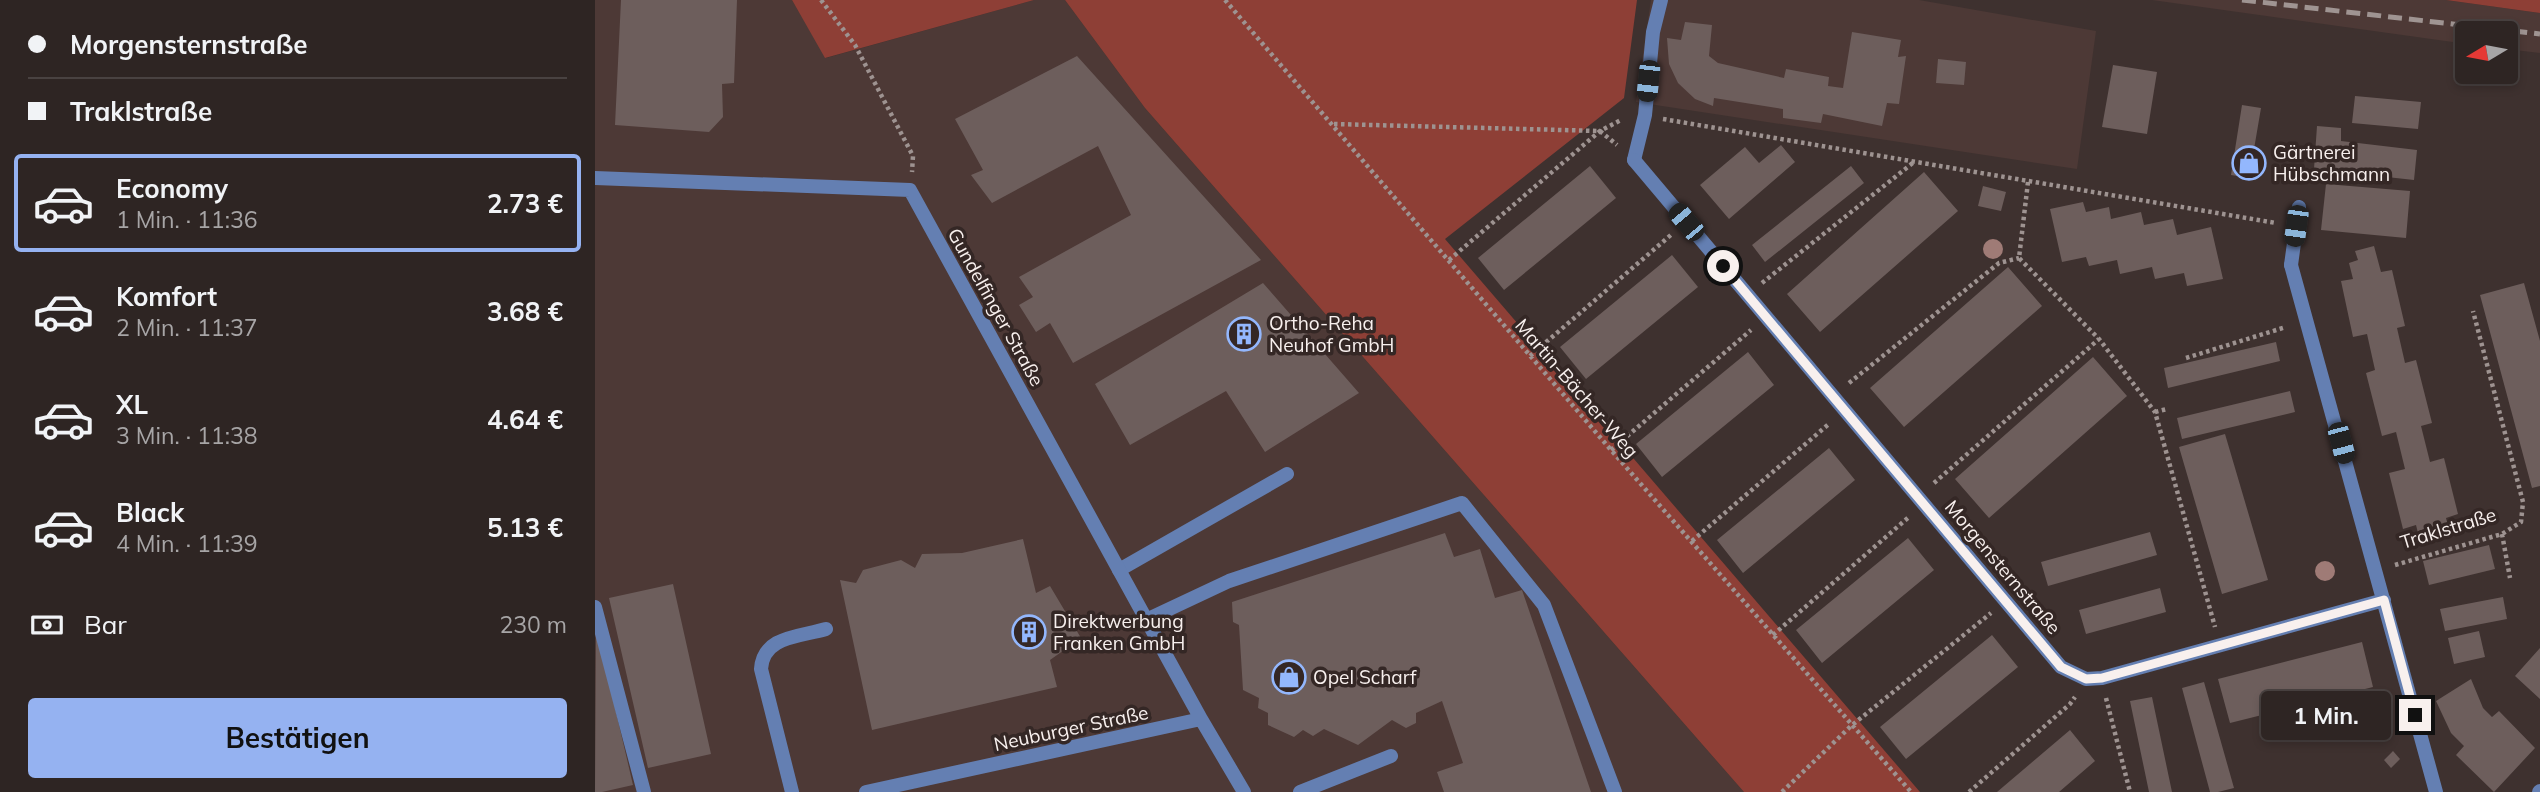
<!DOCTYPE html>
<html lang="de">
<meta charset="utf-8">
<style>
:root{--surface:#2e2523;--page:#362d2b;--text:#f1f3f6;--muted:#a7a5a6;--line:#494241;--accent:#95b2f1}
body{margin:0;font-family:Mulish,sans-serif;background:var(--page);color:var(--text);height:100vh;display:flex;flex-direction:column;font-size:26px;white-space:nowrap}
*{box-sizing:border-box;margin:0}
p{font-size:23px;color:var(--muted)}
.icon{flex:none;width:38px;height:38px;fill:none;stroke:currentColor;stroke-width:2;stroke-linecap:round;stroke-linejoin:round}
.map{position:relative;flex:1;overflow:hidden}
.drawer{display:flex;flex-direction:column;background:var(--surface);width:595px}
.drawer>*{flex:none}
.top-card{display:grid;align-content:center;height:154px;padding:0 28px;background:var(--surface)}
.needle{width:46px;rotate:260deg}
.controls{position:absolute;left:1860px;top:21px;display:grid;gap:14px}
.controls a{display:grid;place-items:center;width:63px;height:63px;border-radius:7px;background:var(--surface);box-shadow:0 4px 10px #0003,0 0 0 2px var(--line);font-size:35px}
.end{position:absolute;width:32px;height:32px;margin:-16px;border:9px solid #f8f0ee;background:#111;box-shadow:0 0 0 4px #111}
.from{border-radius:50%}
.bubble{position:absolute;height:49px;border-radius:7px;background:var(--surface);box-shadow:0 4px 10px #0003,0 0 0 2px var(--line);font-size:23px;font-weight:700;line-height:49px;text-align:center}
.car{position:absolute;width:21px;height:42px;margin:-21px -10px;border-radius:9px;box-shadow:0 0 5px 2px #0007;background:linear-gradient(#222 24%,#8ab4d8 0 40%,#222 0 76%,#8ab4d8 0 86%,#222 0)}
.top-card b{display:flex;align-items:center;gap:24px;height:66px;font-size:26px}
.top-card b+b{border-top:2px solid var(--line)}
.top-card i{width:18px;height:18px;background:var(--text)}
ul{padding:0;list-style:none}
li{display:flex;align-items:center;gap:21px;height:98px;margin:0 14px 10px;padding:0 14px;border:4px solid transparent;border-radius:7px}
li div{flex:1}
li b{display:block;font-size:26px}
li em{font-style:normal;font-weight:700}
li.current{border-color:var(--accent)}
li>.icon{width:63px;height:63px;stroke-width:1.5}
.pay{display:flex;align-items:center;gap:18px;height:77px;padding:0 28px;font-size:26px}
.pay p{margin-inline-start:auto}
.action{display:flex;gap:14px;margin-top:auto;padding:14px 28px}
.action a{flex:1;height:80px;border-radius:7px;background:var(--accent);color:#111;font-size:28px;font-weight:700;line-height:80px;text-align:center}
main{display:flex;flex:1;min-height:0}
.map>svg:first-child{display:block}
.built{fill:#4d3936}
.green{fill:#8e3f36}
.building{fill:#6d5e5c}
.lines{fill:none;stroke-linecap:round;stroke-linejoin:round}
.path{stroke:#9e9391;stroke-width:4.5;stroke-dasharray:3.5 3.5;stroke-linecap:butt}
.service{stroke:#647fb2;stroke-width:14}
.minor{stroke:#647fb2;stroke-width:14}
.rail{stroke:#9f9492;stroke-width:5;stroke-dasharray:14 7;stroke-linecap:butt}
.tree{fill:#9f7b76}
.route{stroke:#f8f0ee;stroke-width:9}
.labels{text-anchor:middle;stroke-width:7;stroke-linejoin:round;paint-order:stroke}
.poi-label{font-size:19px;fill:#f8f0ee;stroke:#342725;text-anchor:start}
.street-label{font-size:19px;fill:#f8f0ee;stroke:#342725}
</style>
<main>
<section class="drawer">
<div class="top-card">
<b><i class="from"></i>Morgensternstraße</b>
<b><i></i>Traklstraße</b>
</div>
<ul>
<li class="current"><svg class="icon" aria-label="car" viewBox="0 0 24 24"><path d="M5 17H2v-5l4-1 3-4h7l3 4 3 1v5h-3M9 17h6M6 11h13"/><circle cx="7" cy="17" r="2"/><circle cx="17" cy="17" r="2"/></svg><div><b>Economy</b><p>1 Min. · 11:36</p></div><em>2.73 €</em></li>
<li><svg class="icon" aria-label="car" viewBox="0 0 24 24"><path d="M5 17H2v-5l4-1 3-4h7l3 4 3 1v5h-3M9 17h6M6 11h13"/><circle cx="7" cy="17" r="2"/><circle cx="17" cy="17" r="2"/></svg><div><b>Komfort</b><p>2 Min. · 11:37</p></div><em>3.68 €</em></li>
<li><svg class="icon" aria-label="car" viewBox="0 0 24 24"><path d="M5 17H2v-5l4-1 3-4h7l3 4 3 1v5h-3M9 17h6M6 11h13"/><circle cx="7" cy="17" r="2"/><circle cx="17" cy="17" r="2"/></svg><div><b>XL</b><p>3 Min. · 11:38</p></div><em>4.64 €</em></li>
<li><svg class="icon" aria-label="car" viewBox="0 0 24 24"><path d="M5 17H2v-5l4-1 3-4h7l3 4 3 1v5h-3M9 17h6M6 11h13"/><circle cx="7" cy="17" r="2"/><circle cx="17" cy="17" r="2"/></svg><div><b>Black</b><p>4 Min. · 11:39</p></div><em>5.13 €</em></li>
</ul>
<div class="pay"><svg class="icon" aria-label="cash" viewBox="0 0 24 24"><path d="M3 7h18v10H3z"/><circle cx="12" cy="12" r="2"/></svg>Bar<p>230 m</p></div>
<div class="action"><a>Bestätigen</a></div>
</section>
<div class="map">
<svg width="1945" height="792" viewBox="0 0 1945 792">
<rect width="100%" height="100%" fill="#3e312f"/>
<path class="built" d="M0 0H197L231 58 439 0H470L550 108 1149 792H0Z
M1056 0H1324L1501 31 1482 169 1041 102Z
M1557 0H1851L1945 13V53L1911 49V33H1872V44Z"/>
<path class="green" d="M197 0H439L230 58Z
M470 0H1042L1029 98 850 239 1325 792H1149L550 108Z
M1851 0H1945V13Z"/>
<path class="building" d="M26 0H142L139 83 127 84 128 117 114 132 20 125Z
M1090 22 1117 25 1114 56 1123 63 1189 78 1191 69 1234 77 1233 86 1248 88 1257 32 1306 40 1303 57 1311 56 1304 104 1292 103 1287 126 1228 114 1226 123 1188 118V109L1119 98 1118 106 1100 99 1083 83 1074 64 1072 38 1086 40Z
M482 56 666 260 478 363 455 323 441 332 424 305 438 297 424 277 536 215 503 146 397 203 376 175 388 170 360 119Z
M1343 59 1371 62 1369 85 1341 83Z
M1518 65 1562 72 1552 134 1507 127Z
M1760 96 1826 102 1823 129 1757 123Z
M1647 105 1666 108 1658 155 1664 156 1661 179 1636 175Z
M1722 126 1746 128V141L1822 150 1819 180 1719 169Z
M1186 145 1200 162 1134 219 1105 185 1150 147 1164 163Z
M995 166 1021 198 909 290 883 258Z
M1256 166 1269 183 1170 262 1157 245Z
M1329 172 1363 211 1225 332 1192 294Z
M1731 184 1815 191 1811 238 1726 230Z
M1388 186 1411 192 1406 211 1383 206Z
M1488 202 1491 212 1514 207 1516 219 1546 212 1549 225 1578 219 1582 235 1616 227 1628 279 1592 286 1589 273 1560 279 1557 267 1525 274 1522 260 1494 266 1491 257 1467 262 1455 209Z
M1779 246 1786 272 1797 270 1810 326 1802 328 1810 363 1821 360 1837 423 1826 426 1835 462 1849 458 1863 514 1851 518 1855 533 1825 541 1821 525 1808 529 1794 473 1810 469 1801 432 1787 436 1771 373 1780 370 1772 334 1758 337 1746 281 1758 279 1754 263 1763 260 1760 251Z
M1077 255 1103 287 991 379 965 347Z
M1413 267 1447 306 1309 427 1275 388Z
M668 283 764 393 670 452 631 391 535 445 500 384Z
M1929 283 1945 341V486L1937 488 1885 295Z
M1681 342 1685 361 1573 388 1569 368Z
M1153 352 1179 385 1067 477 1041 444Z
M1498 357 1532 396 1394 518 1360 479Z
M1695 391 1700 412 1587 439 1582 418Z
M1630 434 1673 580 1627 594 1584 447Z
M1234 448 1260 480 1148 573 1122 540Z
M1555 532 1562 555 1453 586 1446 562Z
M850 533 859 557 885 549 900 598 927 590 996 792H849L842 772 868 763 847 701 821 713V723L811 728 797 720 763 745 729 729 718 736 708 730 699 737 673 725V713L663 708 664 698 648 690 644 625 638 622 637 602Z
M1313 538 1339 570 1227 663 1201 630Z
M428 539 441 593 455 586 486 638 455 660 462 687 277 730 245 580 261 583 268 570 306 560 320 568 327 554 367 553Z
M1894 545 1900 569 1834 585 1828 561Z
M78 584 116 754 53 768 14 598Z
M1565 588 1571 612 1491 634 1484 610Z
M1908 597 1912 619 1850 631 1845 609Z
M1 626 38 785 7 792H0Z
M1884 631 1890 657 1859 664 1853 638Z
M1397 635 1423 667 1311 759 1285 727Z
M1767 642 1778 687 1635 723 1623 679Z
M1945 648V699L1920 676Z
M1876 679 1888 708 1897 717 1904 711 1940 748 1899 792 1861 755 1869 746 1856 733 1841 701Z
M1609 682 1639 788 1623 792H1615L1587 688Z
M1557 697 1577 792H1554L1535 701Z
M1475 730 1500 761 1464 792H1402Z
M1798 751 1805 759 1796 768 1789 760Z"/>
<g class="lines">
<path class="path" d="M226 0 260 45 318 156 317 172
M630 0 1016 450 1316 792
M1068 119 1681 223
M739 124 1005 131 1022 145
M1433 182 1424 258 1504 339 1560 412 1620 627
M854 260 1005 131 1026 120
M1167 283 1319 162
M935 356 1077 234
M1591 358 1691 327
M1254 383 1404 263 1424 258
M1560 412 1572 409
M1016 450 1156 330
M1339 483 1504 339
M1907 534 1915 578
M1097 541 1235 423
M1800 565 1907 534 1926 522 1928 502 1878 311
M1178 635 1315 516
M1511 698 1535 792
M1187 792 1256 726 1396 613
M1374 792 1475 704 1480 697"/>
<path class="service" d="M1039 160 1050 115 1058 32 1066 0
M1696 265 1704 207
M524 570 692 474
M0 607 49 792
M551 620 634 581 867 503 949 605 1020 792
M197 792 166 669C168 636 204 637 231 629
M705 792 796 756"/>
<path class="minor" d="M1039 160 1466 667 1491 679 1507 678 1789 600
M0 178 315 190 606 719
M1696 265 1841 792
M271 792 606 719 649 792
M1944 792 1945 791"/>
<path class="rail" d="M1647 0 1945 34"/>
</g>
<g class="tree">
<circle cx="1398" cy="249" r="10"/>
<circle cx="1730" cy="571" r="10"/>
</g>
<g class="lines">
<path class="route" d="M1128 266 1466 667 1491 679 1507 678 1789 600 1820 715"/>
</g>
<defs>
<symbol id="shop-ring" viewBox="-11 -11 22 22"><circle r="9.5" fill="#342725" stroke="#93b7fd" stroke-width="1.5"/><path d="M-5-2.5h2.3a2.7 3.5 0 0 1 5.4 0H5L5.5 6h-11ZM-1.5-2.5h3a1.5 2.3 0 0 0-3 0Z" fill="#93b7fd"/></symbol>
<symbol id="building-ring" viewBox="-11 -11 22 22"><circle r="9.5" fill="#342725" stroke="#93b7fd" stroke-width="1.5"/><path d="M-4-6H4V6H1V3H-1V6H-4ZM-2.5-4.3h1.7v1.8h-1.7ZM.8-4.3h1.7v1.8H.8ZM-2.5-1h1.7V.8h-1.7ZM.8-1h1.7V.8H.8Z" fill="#93b7fd"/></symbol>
</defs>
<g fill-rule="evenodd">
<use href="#shop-ring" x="1635" y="144" width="38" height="38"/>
<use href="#building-ring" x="630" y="315" width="38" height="38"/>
<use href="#building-ring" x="415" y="613" width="38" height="38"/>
<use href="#shop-ring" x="675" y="658" width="38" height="38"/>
</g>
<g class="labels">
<g class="poi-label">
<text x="1678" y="159">Gärtnerei<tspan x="1678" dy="22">Hübschmann</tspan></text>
<text x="674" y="330">Ortho-Reha<tspan x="674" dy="22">Neuhof GmbH</tspan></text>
<text x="458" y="628">Direktwerbung<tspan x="458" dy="22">Franken GmbH</tspan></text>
<text x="718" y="684">Opel Scharf</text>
</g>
<g class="street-label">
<text transform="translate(401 307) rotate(61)" y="7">Gundelfinger Straße</text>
<text transform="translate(982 388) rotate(49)" y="7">Martin-Bächer-Weg</text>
<text transform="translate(1853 528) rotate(-17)" y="7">Traklstraße</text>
<text transform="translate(1408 567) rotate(50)" y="7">Morgensternstraße</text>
<text transform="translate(476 728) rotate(-12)" y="7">Neuburger Straße</text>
</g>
</g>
</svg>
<div class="controls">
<a><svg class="needle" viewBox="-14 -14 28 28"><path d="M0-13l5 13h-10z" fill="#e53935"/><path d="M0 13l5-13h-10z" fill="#a7a5a6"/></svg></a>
</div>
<i class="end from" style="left:1128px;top:266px"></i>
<i class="end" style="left:1820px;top:715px"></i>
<div class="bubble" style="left:1666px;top:691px;width:130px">1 Min.</div>
<i class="car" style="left:1053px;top:81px;rotate:186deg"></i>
<i class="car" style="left:1091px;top:222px;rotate:320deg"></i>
<i class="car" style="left:1701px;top:226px;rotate:188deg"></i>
<i class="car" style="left:1746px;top:443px;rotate:165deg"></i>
</div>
</main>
